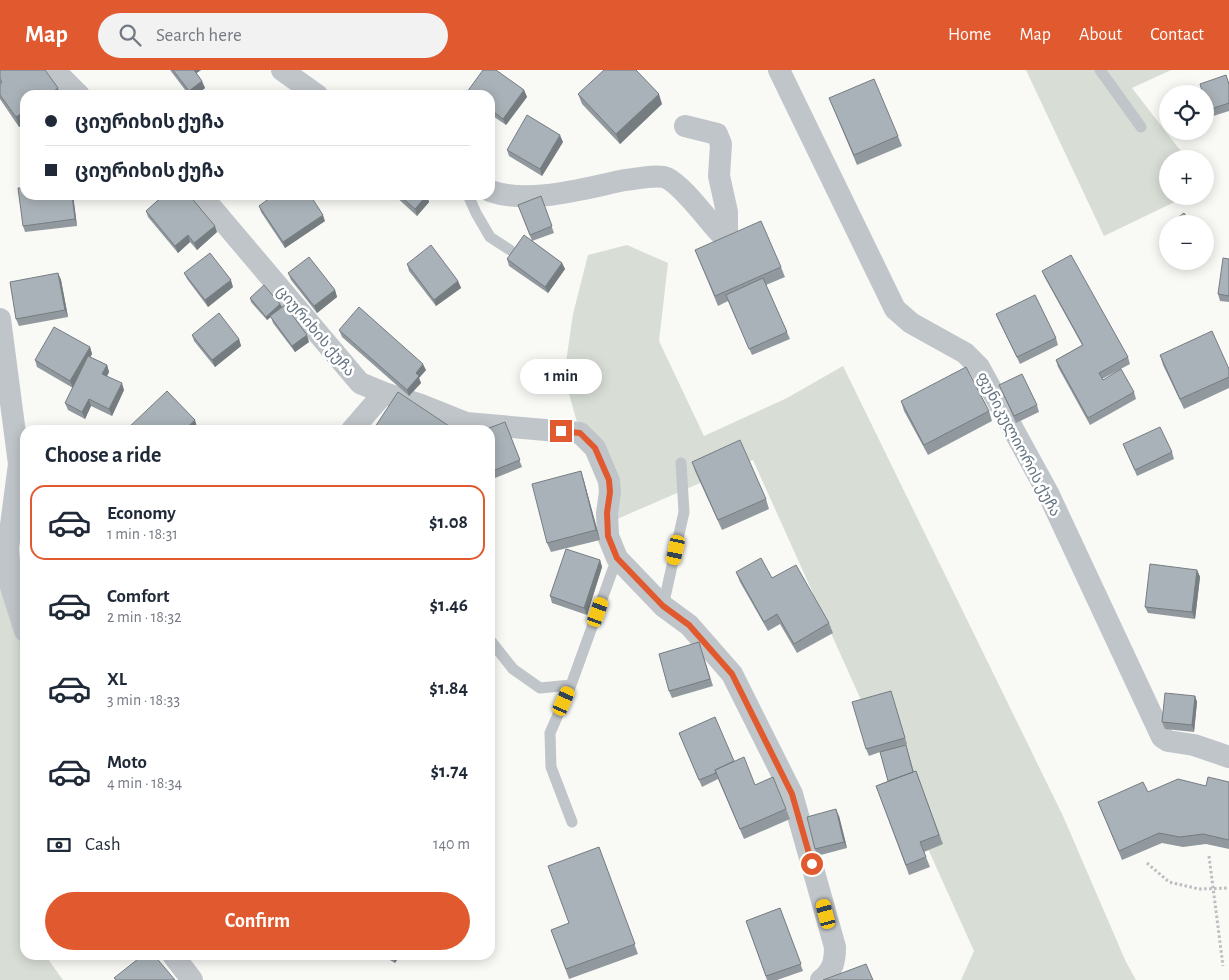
<!DOCTYPE html>
<meta charset="utf-8">
<style>
:root{--surface:#fff;--page:#f2f2f3;--text:#1f2937;--muted:#747a83;--line:#e0e1e3;--accent:#e1592e}
body{margin:0;font-family:"Alegreya Sans","Noto Sans Georgian",sans-serif;background:var(--page);color:var(--text);height:100vh;display:flex;flex-direction:column;font-size:19px;white-space:nowrap}
*{box-sizing:border-box;margin:0}
p{font-size:16px;color:var(--muted)}
.icon{flex:none;width:28px;height:28px;fill:none;stroke:currentColor;stroke-width:2;stroke-linecap:round;stroke-linejoin:round}
.map{position:relative;flex:1;overflow:hidden}
.panel{position:absolute;left:20px;top:355px;width:475px;height:535px;display:flex;flex-direction:column;background:var(--surface);border-radius:15px;box-shadow:0 2px 12px #0003}
.panel>*{flex:none}
.top-card{position:absolute;left:20px;top:20px;width:475px;height:110px;border-radius:15px;box-shadow:0 2px 12px #0003;display:grid;align-content:center;height:110px;padding:0 25px;background:var(--surface)}
.tools{position:absolute;left:1159px;top:15px;display:grid;gap:10px}
.tools a{display:grid;place-items:center;width:55px;height:55px;border-radius:50%;background:var(--surface);box-shadow:0 2px 12px #0003;font-size:25px}
.end{position:absolute;width:22px;height:22px;margin:-11px;border:6px solid #e1592e;background:#fff;box-shadow:0 0 0 2px #fff}
.from{border-radius:50%}
.bubble{position:absolute;height:35px;border-radius:18px;background:var(--surface);box-shadow:0 2px 12px #0003;font-size:16px;font-weight:700;line-height:35px;text-align:center}
.car{position:absolute;width:15px;height:30px;margin:-15px -8px;border-radius:6px;box-shadow:0 0 4px 1px #0007;background:linear-gradient(#f5c518 24%,#345 0 40%,#f5c518 0 76%,#345 0 86%,#f5c518 0)}
.top-card b{display:flex;align-items:center;gap:18px;height:48px;font-size:19px}
.top-card b+b{border-top:1px solid var(--line)}
.top-card i{width:12px;height:12px;background:var(--text)}
ul{padding:0;list-style:none}
li{display:flex;align-items:center;gap:15px;height:75px;margin:0 10px 8px;padding:0 15px;border:2px solid transparent;border-radius:15px}
li div{flex:1}
li b{display:block;font-size:19px}
li em{font-style:normal;font-weight:700}
li.active{border-color:var(--accent)}
li>.icon{width:45px;height:45px;stroke-width:1.5}
h2{padding:0 25px;font-size:22px;line-height:60px}
.pay{display:flex;align-items:center;gap:12px;height:55px;padding:0 25px;font-size:19px}
.pay p{margin-inline-start:auto}
.primary-button{display:flex;gap:10px;margin-top:auto;padding:10px 25px}
.primary-button a{flex:1;height:58px;border-radius:30px;background:var(--accent);color:#fff;font-size:20px;font-weight:700;line-height:58px;text-align:center}
header{display:flex;align-items:center;gap:30px;box-sizing:border-box;height:70px;padding:0 25px;background:var(--accent);color:#fff}
header strong{font-size:24px}
nav{display:flex;gap:28px;margin-inline-start:auto;font-size:18px}
.search{width:350px;height:45px;background:var(--page);display:flex;align-items:center;gap:12px;box-sizing:border-box;padding:0 18px;border-radius:28px;color:var(--muted);font-size:19px}
.map>svg:first-child{display:block}
.green{fill:#d8ded6}
.lines{fill:none;stroke-linecap:round;stroke-linejoin:round}
.path{stroke:#babec1;stroke-width:3;stroke-dasharray:2.5 2.5;stroke-linecap:butt}
.lane{stroke:#c0c5c9;stroke-width:11}
.street{stroke:#c0c5c9;stroke-width:22}
.wall{fill:#91999e}
.shaded-wall{fill:#767d81}
.building{fill:#a9b2b8;stroke:#767d81}
.route{stroke:#e1592e;stroke-width:6}
.labels{text-anchor:middle;stroke-width:5;stroke-linejoin:round;paint-order:stroke}
.street-label{font-size:15px;fill:#647481;stroke:#fff}
</style>
<header>
<strong>Map</strong>
<div class="search"><svg class="icon" aria-label="search" viewBox="0 0 24 24"><circle cx="10" cy="10" r="6"/><path d="M15 15l6 6"/></svg>Search here</div>
<nav><a>Home</a><a>Map</a><a>About</a><a>Contact</a></nav>
</header>
<div class="map">
<svg width="1229" height="910" viewBox="0 0 1229 910">
<rect width="100%" height="100%" fill="#f9f9f6"/>
<path class="green" d="M1026 0H1171L1132 18 1187 89H1168V126H1187L1104 166Z
M627 175 668 193 659 271 704 366 787 328 843 296 1063 746 1126 892 1136 910H961L974 881 753 390 608 453 610 422 580 363 564 306 573 244 588 185Z
M0 478 25 561V885H45L63 910H0Z"/>
<g class="lines">
<path class="path" d="M1209 786 1223 896
M1147 793 1169 812 1199 819 1229 818"/>
<path class="lane" d="M1100 0 1141 57
M468 125 476 143 490 167 510 180
M663 536 684 442 681 393
M490 570 513 599 540 618 571 615
M572 752 551 697 550 663 571 615 617 488"/>
<path class="street" d="M54 0 79 25
M282 0 317 25
M779 0 895 239 911 253 965 283 979 297 1048 423 1162 667 1168 671 1194 675 1229 687
M490 121C530 135 585 118 625 110 635 109 658 104 667 108 684 117 706 148 720 163L727 161V142L719 106 721 74 717 64 685 56
M201 125 360 313 384 323 421 335 466 353 580 363 595 378 609 411 610 422 607 443 608 466 617 488 663 536 689 555 732 604 792 724 835 877C835 891 833 901 821 910
M0 249 19 394 8 478 11 517 25 561
M352 360 384 323
M173 885 192 910"/>
</g>
<path class="wall" d="M0 0 25 25V53L19 57 0 29Z
M170 0H201L196 3 205 18 196 25H189Z
M1229 12V41L1210 47 1205 31Z
M524 20 527 27 506 55 490 44V25H468L467 22Z
M578 24 662 34 620 74 582 34Z
M829 28 898 66 902 76 857 95Z
M563 72 542 106 509 86 507 80Z
M73 125 77 156 25 162 23 156Z
M153 125H189L217 162 197 180 190 172 178 183 148 147 146 141 158 130Z
M394 125H426L429 132 417 146Z
M541 126 554 163 532 171 562 193 565 199 548 223 509 196 507 189 532 171 518 135Z
M259 136 325 151 285 178 261 142Z
M695 180 781 197 785 207 766 215 790 269 752 285 728 231 718 236Z
M1229 189V232L1220 231 1218 224Z
M407 194 458 211 461 218 436 236 409 201Z
M1042 201 1128 287 1130 294 1102 309 1134 322 1136 329 1090 355 1058 297 1056 290 1082 275 1045 208Z
M58 203 61 210 68 247 19 256 16 249Z
M184 203 233 217 208 237 187 209Z
M288 203 335 220 337 227 317 243 291 210Z
M250 228 280 234 282 237 277 242 309 272 295 282 273 253 271 247 267 250 251 232Z
M996 244 1056 268 1058 275 1020 294 999 251Z
M339 260 426 300 419 308 421 313 409 326 342 267Z
M192 265 239 269 241 276 215 297 194 271Z
M90 277 92 284 90 287 107 295 109 302 107 306 124 320 112 346 91 336 85 349 68 340 65 333 73 318 37 297 35 290Z
M1160 285 1229 299V318L1184 339 1163 295Z
M999 315 1037 335 1039 342 1016 353Z
M901 331 989 341 992 351 928 385 904 341Z
M505 352 522 397 490 410V360Z
M1123 374 1172 382 1174 389 1137 406Z
M692 392 766 429 769 439 722 460 695 401Z
M581 401 584 411 600 470 551 482 547 473Z
M600 490 602 497 587 545 552 533 550 526Z
M1197 500 1200 507 1195 549 1148 543 1145 537Z
M736 502 772 508 829 553 833 563 797 583 780 554 768 561 740 512Z
M699 572 713 616 672 628 669 621Z
M1195 626 1197 632 1194 662 1165 659 1162 652Z
M893 628 907 674 906 675 914 702 916 701 943 774 924 782 930 797 909 805 876 716 888 711 880 682 869 686 866 679Z
M679 663 734 691 755 715 786 739 790 749 744 769 718 709 702 717Z
M1229 712V779L1206 774 1183 777 1162 773 1122 790 1098 732 1148 722 1206 716Z
M839 746 847 778 817 786 815 779Z
M599 777 638 884 569 909 551 860 569 853Z
M780 838 803 901 777 910H767L746 851Z
M381 885H400L395 893Z"/>
<path class="shaded-wall" d="M193 0H201L194 5Z
M202 11 205 18 196 25H190L189 21Z
M58 18 60 25H48Z
M524 20 527 27 506 55 503 49Z
M659 24 662 34 620 74 616 64Z
M25 41V53L19 57 16 47Z
M560 65 563 72 542 106 540 99Z
M72 125H73L77 156 75 149Z
M156 125H165L158 131Z
M427 125 429 132 417 146 415 139Z
M323 145 325 151 285 178 283 172Z
M215 156 217 162 197 180 194 173Z
M188 165 190 172 178 183 175 176Z
M1205 174 1208 181 1205 182Z
M562 193 565 199 548 223 545 217Z
M58 203 61 210 68 247 65 240Z
M231 210 233 217 208 237 205 230Z
M458 211 461 218 436 236 434 230Z
M335 220 337 227 317 243 314 236Z
M280 234 282 237 267 250 266 247Z
M307 265 309 272 295 282 292 276Z
M239 269 241 276 215 297 212 290Z
M90 277 92 284 73 318 70 311Z
M423 294 426 300 419 308 421 313 409 326 407 320 416 303Z
M107 295 109 302 105 310 102 304Z
M122 313 124 320 112 346 109 339Z
M89 329 91 336 85 349 82 342Z
M195 350 198 360H184Z
M581 401 584 411 600 470 596 460Z
M600 490 602 497 587 545 584 538Z
M1197 500 1200 507 1195 549 1192 542Z
M1195 626 1197 632 1194 662 1192 655Z
M836 739 839 746 847 778 844 772Z
M392 885H400L395 893Z"/>
<path class="building" d="M0 0H45L58 18 48 25H25V41L16 47 0 25V14L2 12 0 9Z
M173 0H194L202 11 189 21Z
M483 0H496L524 20 503 49 490 39V25H471L467 22Z
M604 0H636L659 24 616 64 578 24Z
M1226 5 1229 14V33L1208 40 1205 31V24H1203L1200 14Z
M874 9 898 66 854 85 829 28Z
M527 45 560 65 540 99 507 80Z
M18 118H25V125H72L75 149 23 156Z
M164 125H189L215 156 194 173 188 165 175 176 146 141Z
M274 125H310L323 145 283 172 259 136Z
M399 125H427L415 139Z
M541 126 552 156 530 165 518 135Z
M1184 143 1191 154H1169Z
M761 151 781 197 715 226 695 180Z
M524 165 562 193 545 217 507 189Z
M431 175 458 211 434 230 407 194Z
M210 183 231 210 205 230 184 203Z
M1071 185 1128 287 1099 303 1103 310 1121 299 1134 322 1088 348 1056 290 1083 275 1042 201Z
M309 187 335 220 314 236 288 203Z
M1223 188 1229 189V226L1218 224Z
M58 203 65 240 16 249 10 212Z
M763 208 787 262 749 279 726 225Z
M264 215 280 234 266 247 250 228Z
M1035 225 1056 268 1017 287 996 244Z
M285 235 307 265 292 276 270 246Z
M359 237 423 294 416 303 419 306 407 320 339 260Z
M219 243 239 269 212 290 192 265Z
M54 257 90 277 70 311 35 290Z
M1212 261 1229 299V307L1180 329 1160 285Z
M88 286 107 295 102 304 122 313 109 339 89 329 82 342 65 333Z
M966 297 989 341 924 375 901 331Z
M1022 304 1037 335 1014 346 999 315Z
M167 321 195 350 184 360H126Z
M398 322 452 358 450 360H373Z
M505 352 520 390 490 402V360H484Z
M1160 357 1172 382 1135 400 1123 374Z
M740 370 766 429 718 450 692 392Z
M581 401 596 460 547 473 532 414Z
M566 479 600 490 584 538 550 526Z
M761 488 772 508 796 495 829 553 794 574 777 544 764 552 736 502Z
M1150 494 1197 500 1192 542 1145 537Z
M699 572 710 609 669 621 659 584Z
M891 621 905 668 866 679 852 632Z
M1165 623 1195 626 1192 655 1162 652Z
M715 647 734 691 715 700 716 703 699 710 679 663Z
M906 675 913 702 888 711 880 682Z
M744 687 755 715 773 707 786 739 740 759 715 700Z
M916 701 939 765 920 772 926 787 906 795 876 716Z
M1208 707 1229 712V770L1203 764 1180 767 1159 763 1119 781 1098 732 1143 712 1148 722 1178 709 1206 716Z
M836 739 844 772 815 779 807 747Z
M599 777 635 874 566 899 551 860 569 853 548 796Z
M780 838 801 894 766 906 746 851Z
M143 885H154L175 910H116L114 908Z
M866 894 873 910H823Z"/>
<g class="lines">
<path class="route" d="M561 361 580 363 595 378 609 410 610 422 607 443 608 466 617 488 663 536 689 555 732 604 792 724 812 794"/>
</g>
<g class="labels">
<g class="street-label">
<text transform="translate(316 261) rotate(50)" y="5">ციურიხის ქუჩა</text>
<text transform="translate(1019 374) rotate(62)" y="5">ფუნიკულიორის ქუჩა</text>
</g>
</g>
</svg>
<div class="tools">
<a><svg class="icon" aria-label="locate" viewBox="0 0 24 24"><circle cx="12" cy="12" r="6"/><path d="M12 2v4M12 18v4M2 12h4M18 12h4"/></svg></a>
<a>+</a>
<a>−</a>
</div>
<i class="end from" style="left:812px;top:794px"></i>
<i class="end" style="left:561px;top:361px"></i>
<div class="bubble" style="left:520px;top:289px;width:82px">1 min</div>
<i class="car" style="left:676px;top:480px;rotate:192deg"></i>
<i class="car" style="left:598px;top:542px;rotate:20deg"></i>
<i class="car" style="left:564px;top:631px;rotate:24deg"></i>
<i class="car" style="left:826px;top:844px;rotate:345deg"></i>
<div class="top-card">
<b><i class="from"></i>ციურიხის ქუჩა</b>
<b><i></i>ციურიხის ქუჩა</b>
</div>
<section class="panel">
<h2>Choose a ride</h2>
<ul>
<li class="active"><svg class="icon" aria-label="car" viewBox="0 0 24 24"><path d="M5 17H2v-5l4-1 3-4h7l3 4 3 1v5h-3M9 17h6M6 11h13"/><circle cx="7" cy="17" r="2"/><circle cx="17" cy="17" r="2"/></svg><div><b>Economy</b><p>1 min · 18:31</p></div><em>$1.08</em></li>
<li><svg class="icon" aria-label="car" viewBox="0 0 24 24"><path d="M5 17H2v-5l4-1 3-4h7l3 4 3 1v5h-3M9 17h6M6 11h13"/><circle cx="7" cy="17" r="2"/><circle cx="17" cy="17" r="2"/></svg><div><b>Comfort</b><p>2 min · 18:32</p></div><em>$1.46</em></li>
<li><svg class="icon" aria-label="car" viewBox="0 0 24 24"><path d="M5 17H2v-5l4-1 3-4h7l3 4 3 1v5h-3M9 17h6M6 11h13"/><circle cx="7" cy="17" r="2"/><circle cx="17" cy="17" r="2"/></svg><div><b>XL</b><p>3 min · 18:33</p></div><em>$1.84</em></li>
<li><svg class="icon" aria-label="car" viewBox="0 0 24 24"><path d="M5 17H2v-5l4-1 3-4h7l3 4 3 1v5h-3M9 17h6M6 11h13"/><circle cx="7" cy="17" r="2"/><circle cx="17" cy="17" r="2"/></svg><div><b>Moto</b><p>4 min · 18:34</p></div><em>$1.74</em></li>
</ul>
<div class="pay"><svg class="icon" aria-label="cash" viewBox="0 0 24 24"><path d="M3 7h18v10H3z"/><circle cx="12" cy="12" r="2"/></svg>Cash<p>140 m</p></div>
<div class="primary-button"><a>Confirm</a></div>
</section>
</div>
